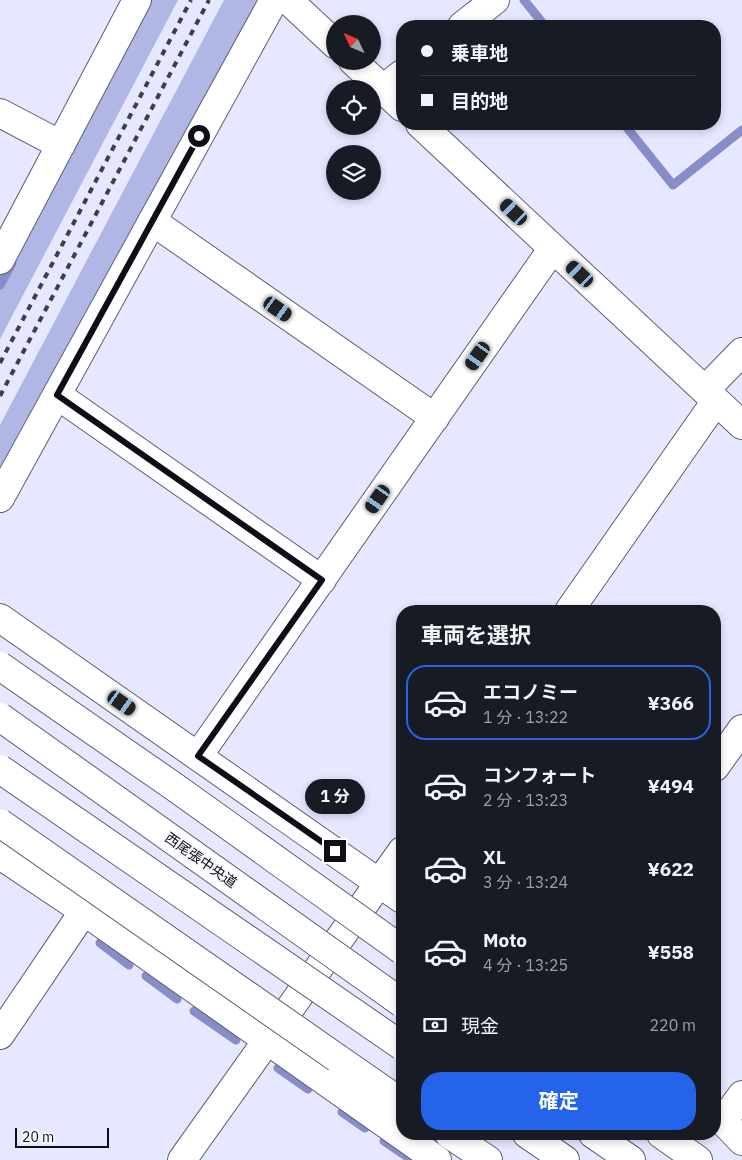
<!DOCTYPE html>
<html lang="ja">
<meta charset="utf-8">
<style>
:root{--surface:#171b24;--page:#20242c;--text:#f1f3f6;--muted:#9ea1a6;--line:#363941;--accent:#2563eb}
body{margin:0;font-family:"IBM Plex Sans","Noto Sans JP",sans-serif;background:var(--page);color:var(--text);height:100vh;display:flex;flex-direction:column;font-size:19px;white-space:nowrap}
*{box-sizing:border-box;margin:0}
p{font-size:16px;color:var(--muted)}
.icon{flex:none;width:28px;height:28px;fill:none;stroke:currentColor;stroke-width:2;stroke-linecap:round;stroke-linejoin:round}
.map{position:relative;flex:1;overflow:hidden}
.drawer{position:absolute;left:396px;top:605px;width:325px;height:535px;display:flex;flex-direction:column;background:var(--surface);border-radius:20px;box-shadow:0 2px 8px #0003}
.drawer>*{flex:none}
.banner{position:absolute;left:396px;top:20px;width:325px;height:110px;border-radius:20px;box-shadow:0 2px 8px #0003;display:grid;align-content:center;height:110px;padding:0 25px;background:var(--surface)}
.needle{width:32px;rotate:314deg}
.controls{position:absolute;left:326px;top:15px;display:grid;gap:10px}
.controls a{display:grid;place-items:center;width:55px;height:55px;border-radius:50%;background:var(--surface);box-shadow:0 2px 8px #0003;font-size:25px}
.scale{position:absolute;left:15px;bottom:12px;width:94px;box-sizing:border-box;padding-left:5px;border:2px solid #0e0f16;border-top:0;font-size:14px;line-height:18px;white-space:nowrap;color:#0e0f16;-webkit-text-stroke:4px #f6f7fb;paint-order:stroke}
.end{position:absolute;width:22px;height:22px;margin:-11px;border:6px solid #0e0f16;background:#fff;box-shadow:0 0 0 2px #fff}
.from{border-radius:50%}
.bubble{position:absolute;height:35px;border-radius:18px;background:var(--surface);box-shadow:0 2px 8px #0003;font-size:16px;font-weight:700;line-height:35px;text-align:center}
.car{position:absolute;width:15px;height:30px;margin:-15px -8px;border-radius:6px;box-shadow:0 0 4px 1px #0007;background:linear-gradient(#222 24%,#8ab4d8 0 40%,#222 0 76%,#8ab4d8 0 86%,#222 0)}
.banner b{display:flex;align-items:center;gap:18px;height:48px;font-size:19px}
.banner b+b{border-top:1px solid var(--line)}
.banner i{width:12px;height:12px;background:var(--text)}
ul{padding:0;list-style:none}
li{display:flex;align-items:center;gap:15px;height:75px;margin:0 10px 8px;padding:0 15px;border:2px solid transparent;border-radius:20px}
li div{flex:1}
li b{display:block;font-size:19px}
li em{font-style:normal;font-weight:700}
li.current{border-color:var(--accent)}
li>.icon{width:45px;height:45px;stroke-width:1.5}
h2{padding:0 25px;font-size:22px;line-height:60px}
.pay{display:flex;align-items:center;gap:12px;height:55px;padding:0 25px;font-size:19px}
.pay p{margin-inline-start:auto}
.button{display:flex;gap:10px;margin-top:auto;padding:10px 25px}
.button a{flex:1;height:58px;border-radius:20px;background:var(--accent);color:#fff;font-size:20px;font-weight:700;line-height:58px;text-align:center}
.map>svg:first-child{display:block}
.green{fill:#b1b7e5}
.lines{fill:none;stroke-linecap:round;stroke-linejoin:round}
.stream{stroke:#878dc9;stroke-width:9}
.minor-casing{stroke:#5d5f73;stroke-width:30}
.major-casing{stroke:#5d5f73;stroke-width:30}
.minor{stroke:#fff;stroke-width:28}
.major{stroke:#fff;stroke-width:28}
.rail{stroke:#3d3e49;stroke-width:4;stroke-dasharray:6 6;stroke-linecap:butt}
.major-bridge-casing{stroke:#5d5f73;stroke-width:30;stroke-linecap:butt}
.major-bridge{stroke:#fff;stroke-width:28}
.route{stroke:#0e0f16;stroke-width:6}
.labels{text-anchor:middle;stroke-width:4;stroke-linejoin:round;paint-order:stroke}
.street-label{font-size:14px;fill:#0e0f16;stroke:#f6f7fb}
</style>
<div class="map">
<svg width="742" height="1160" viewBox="0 0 742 1160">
<rect width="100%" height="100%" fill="#e5e8ff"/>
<path class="green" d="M151 0H178L0 339V287Z
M224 0H257L0 468V425Z"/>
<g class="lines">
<path class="stream" d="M524 0 545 26
M624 124 673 185 742 130
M0 285 12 263
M100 943 129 965
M146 976 177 999
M194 1011 236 1040
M278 1068 308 1089
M342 1112 365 1128
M384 1141 412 1160"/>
<defs>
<path id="minor" d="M288 0 335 44
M462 26 495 0
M353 61 402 107
M383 89 402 74
M0 113 61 145
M420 124 742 425
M152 221 435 418
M0 260 137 0
M705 390 742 352
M57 395 322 580
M0 498 274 0
M569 611 716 401
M0 618 402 899
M198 756 553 248
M715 767 742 729
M0 855 84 911 437 1160
M0 1035 84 911
M715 1116 723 1121 742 1141
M723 1121 742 1095
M182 1160 402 851"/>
<path id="major" d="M337 1058 402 1103
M449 1134 488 1160
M527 1134 565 1160
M593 1134 631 1160
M661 1134 698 1160"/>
</defs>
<use href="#minor" class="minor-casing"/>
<use href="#major" class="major-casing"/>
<use href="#minor" class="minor"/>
<use href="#major" class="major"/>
<path class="rail" d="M0 363 191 0
M0 396 209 0"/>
<defs>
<path id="major-bridge" d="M0 666 176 788 402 950
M0 717 402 1003
M0 769 402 1046
M0 823 337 1058"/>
</defs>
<use href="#major-bridge" class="major-bridge-casing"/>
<use href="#major-bridge" class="major-bridge"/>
</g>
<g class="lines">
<path class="route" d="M199 136 57 395 322 580 198 756 335 851"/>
</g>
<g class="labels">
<g class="street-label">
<text transform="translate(201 860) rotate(35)" y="5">西尾張中央道</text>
</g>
</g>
</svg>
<div class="controls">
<a><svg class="needle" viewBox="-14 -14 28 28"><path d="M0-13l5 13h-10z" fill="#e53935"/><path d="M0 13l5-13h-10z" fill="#9ea1a6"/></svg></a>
<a><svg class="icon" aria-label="locate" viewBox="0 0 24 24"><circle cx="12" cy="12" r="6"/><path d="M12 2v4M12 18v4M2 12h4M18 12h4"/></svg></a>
<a><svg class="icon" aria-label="layers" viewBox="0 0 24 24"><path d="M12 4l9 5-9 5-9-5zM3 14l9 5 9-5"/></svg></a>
</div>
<div class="scale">20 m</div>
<i class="end from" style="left:199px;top:136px"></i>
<i class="end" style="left:335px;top:851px"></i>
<div class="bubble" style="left:305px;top:779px;width:60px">1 分</div>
<i class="car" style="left:514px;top:212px;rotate:313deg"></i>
<i class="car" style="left:580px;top:274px;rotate:313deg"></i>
<i class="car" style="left:278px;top:309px;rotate:125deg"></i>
<i class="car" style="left:478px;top:356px;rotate:215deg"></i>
<i class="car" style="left:378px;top:499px;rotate:215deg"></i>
<i class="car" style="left:122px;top:703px;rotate:125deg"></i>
<div class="banner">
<b><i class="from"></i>乗車地</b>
<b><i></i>目的地</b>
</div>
<section class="drawer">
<h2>車両を選択</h2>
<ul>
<li class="current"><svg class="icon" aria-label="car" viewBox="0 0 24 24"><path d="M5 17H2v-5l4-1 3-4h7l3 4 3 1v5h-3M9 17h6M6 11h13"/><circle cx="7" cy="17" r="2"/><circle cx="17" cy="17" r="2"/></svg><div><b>エコノミー</b><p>1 分 · 13:22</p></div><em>¥366</em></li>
<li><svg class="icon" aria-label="car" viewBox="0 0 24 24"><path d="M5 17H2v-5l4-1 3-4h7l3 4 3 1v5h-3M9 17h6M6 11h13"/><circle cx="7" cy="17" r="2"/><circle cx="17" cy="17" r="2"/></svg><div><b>コンフォート</b><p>2 分 · 13:23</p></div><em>¥494</em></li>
<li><svg class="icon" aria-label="car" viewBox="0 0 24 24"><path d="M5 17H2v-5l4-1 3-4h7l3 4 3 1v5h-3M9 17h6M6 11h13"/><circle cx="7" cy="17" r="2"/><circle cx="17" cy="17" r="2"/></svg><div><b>XL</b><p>3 分 · 13:24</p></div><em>¥622</em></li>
<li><svg class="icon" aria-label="car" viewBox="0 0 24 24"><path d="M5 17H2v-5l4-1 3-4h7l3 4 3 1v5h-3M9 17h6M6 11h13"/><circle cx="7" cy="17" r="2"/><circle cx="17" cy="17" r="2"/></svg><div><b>Moto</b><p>4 分 · 13:25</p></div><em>¥558</em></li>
</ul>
<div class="pay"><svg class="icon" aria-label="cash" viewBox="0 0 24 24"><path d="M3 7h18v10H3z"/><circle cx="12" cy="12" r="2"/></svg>現金<p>220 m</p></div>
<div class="button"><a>確定</a></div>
</section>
</div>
